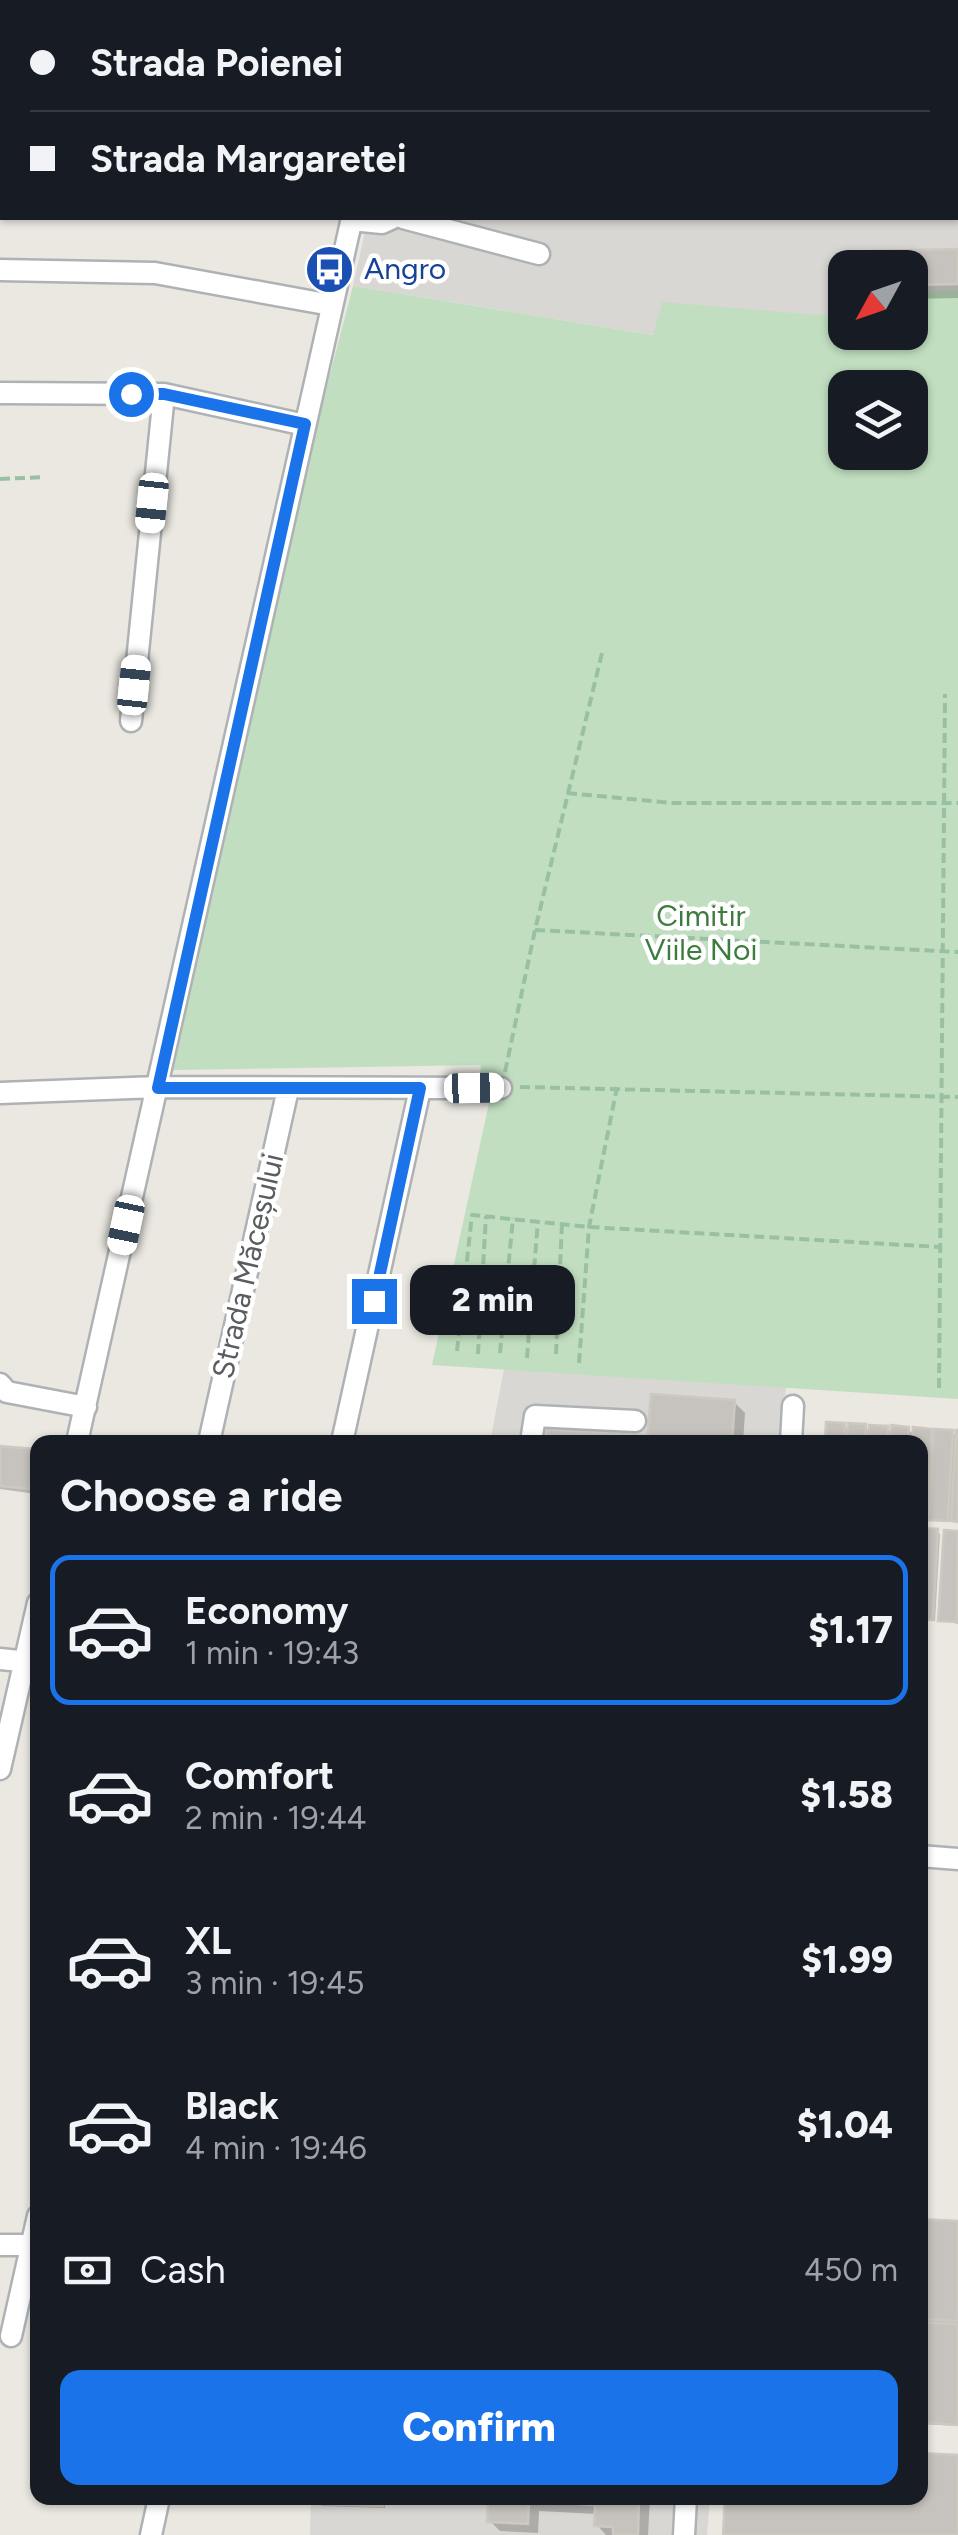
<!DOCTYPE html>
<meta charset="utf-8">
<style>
:root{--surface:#171b24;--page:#242831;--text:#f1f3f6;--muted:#9ea1a6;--line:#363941;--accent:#1a73e8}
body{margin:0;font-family:Figtree,sans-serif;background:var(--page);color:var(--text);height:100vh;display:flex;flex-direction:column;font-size:38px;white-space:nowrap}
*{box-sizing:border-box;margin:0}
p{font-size:32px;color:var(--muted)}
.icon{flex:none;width:55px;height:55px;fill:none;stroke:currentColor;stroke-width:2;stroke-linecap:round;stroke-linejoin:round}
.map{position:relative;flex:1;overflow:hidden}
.sheet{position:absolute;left:30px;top:1435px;width:898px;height:1070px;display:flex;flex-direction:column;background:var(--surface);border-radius:20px;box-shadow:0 2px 8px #0004}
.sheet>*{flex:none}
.top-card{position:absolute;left:0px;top:0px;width:960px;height:220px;box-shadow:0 2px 8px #0004;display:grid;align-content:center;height:220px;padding:0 30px;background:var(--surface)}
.needle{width:65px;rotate:230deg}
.fabs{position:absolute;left:828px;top:250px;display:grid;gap:20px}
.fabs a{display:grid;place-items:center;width:100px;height:100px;border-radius:20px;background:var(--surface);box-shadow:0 2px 8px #0004;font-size:50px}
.end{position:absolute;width:45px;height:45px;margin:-22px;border:12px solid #1a73e8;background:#fff;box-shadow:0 0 0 5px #fff}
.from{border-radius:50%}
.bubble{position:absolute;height:70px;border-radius:20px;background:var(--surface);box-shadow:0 2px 8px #0004;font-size:32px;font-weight:800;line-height:70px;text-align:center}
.car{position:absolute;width:30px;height:60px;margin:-30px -15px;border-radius:12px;box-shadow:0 0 8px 2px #0007;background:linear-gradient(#fff 24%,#345 0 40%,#fff 0 76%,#345 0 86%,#fff 0)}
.top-card b{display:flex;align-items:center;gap:35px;height:95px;font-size:38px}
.top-card b+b{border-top:2px solid var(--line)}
.top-card i{width:25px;height:25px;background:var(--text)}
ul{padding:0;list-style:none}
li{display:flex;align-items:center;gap:30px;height:150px;margin:0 20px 15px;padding:0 10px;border:5px solid transparent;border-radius:20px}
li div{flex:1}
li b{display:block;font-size:38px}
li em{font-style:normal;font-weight:800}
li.selected{border-color:var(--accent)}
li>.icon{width:90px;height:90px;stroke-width:1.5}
h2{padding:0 30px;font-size:45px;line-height:120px}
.pay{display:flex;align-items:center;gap:25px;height:110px;padding:0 30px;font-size:38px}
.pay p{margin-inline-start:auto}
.primary-button{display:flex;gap:20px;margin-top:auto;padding:20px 30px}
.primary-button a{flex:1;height:115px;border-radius:20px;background:var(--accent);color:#fff;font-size:40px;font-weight:800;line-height:115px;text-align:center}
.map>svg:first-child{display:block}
.industrial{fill:#d9d7d3}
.green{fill:#c1dfc0;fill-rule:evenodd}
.shadow{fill:#0003}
.building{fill:#c6c3be;stroke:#cec9c0;stroke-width:2.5}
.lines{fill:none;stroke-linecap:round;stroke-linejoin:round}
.minor-casing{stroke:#afb2b5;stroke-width:25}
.path{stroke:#9ac0a4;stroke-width:4;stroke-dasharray:10 5;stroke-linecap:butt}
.minor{stroke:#fff;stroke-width:20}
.route{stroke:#1a73e8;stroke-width:12}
.labels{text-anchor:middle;stroke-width:9;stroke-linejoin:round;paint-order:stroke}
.transit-label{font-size:30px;fill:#164399;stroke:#fff;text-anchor:start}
.park-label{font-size:30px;fill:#3e7b3e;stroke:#fff}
.street-label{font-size:30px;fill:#5a5d60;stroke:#fff}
</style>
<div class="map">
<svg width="958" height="2535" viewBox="0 0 958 2535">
<rect width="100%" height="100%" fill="#eae8e1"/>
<path class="industrial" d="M416 0H958V290L910 292V268H845V317L662 303 654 335 353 286 368 218H958V2H416Z
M504 1369 786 1386 782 1442H490Z
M311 2498H710L707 2535H310Z"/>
<path class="green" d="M353 286 653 335 662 302 845 317V332H910V292L958 290V1399L432 1365 491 1094 479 1088 481 1065 173 1070 294 513ZM845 388H910V452H845Z"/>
<path class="shadow" d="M856 0H958V57V2Z
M958 252V298L910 299V268Z
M734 1402 745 1413 743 1442H548L549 1431 650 1438Z
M829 1424 844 1425 850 1431 865 1427 871 1433 887 1428 893 1434 908 1429 915 1436 931 1431 936 1436 952 1432 958 1438V1523L950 1517V1522L934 1521 929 1516V1521H920V1442H828Z
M0 1448 33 1452 38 1456 36 1494 0 1489Z
M937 1531 940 1534 935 1621 920 1620V1563Z
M946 1532 958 1533V1624L941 1620Z
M920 2221 958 2224V2426L920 2424Z
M920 2455 958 2457V2535H725L727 2498H920Z
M319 2498H385V2508L322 2506Z
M491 2498H650L648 2535H606L597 2525V2514L539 2511 538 2533 500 2531 490 2521Z"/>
<path class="building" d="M853 0H958V43V2Z
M958 249V284L910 285V268H870V251Z
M651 1394 735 1400 732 1442H647Z
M826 1422 845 1423 844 1442H825Z
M848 1423 866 1424 865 1442H847Z
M869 1425 888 1426 887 1442H868Z
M891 1425 909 1427 908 1442H890Z
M913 1427 932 1429 927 1520 920 1519V1442H912Z
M547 1429 648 1436 647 1442H546Z
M934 1429 953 1430 948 1521 929 1520Z
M956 1430H958V1522L951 1521Z
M0 1446 34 1449 30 1489 0 1486Z
M920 1528 938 1529 933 1620 920 1619Z
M944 1530 958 1531 957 1622 938 1621Z
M920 2219 958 2221V2321L920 2319Z
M920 2322 958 2324V2425L920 2422Z
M920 2453 958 2455V2535H723L725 2498H920Z
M317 2498H384L383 2506 316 2504Z
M488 2498H639L638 2535H613V2527L594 2526 595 2505 529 2501 528 2524 487 2522Z"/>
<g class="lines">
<defs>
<path id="minor" d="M402 2 403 0
M448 2 449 0
M623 2V0
M0 65H2
M0 148 2 147
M403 218 539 254
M351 220 382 223 393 218
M0 270 155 273 331 305
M0 393 164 394 305 425
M131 721 164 394
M0 1093 157 1087 501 1088
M0 1384 7 1392 86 1407
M77 1442 352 218
M209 1442 288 1089
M342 1442 420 1089
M531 1442 535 1416 635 1421
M791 1442 793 1406
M0 1659 38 1663
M0 1769 38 1603
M920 1856 958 1859
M0 2245H38
M11 2336 38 2216
M151 2535 159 2498
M684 2535 686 2498"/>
</defs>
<use href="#minor" class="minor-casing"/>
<path class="path" d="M0 479 45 477
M567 793 673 803H958
M535 930 958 952
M505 1072 535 930 602 653
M520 1087 958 1097
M457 1351 472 1215 589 1227 940 1247
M500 1353 513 1218
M478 1354 486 1216
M556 1354 562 1223
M527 1358 538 1220
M579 1363 589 1227 617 1087
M939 1388 945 694"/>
<use href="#minor" class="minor"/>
</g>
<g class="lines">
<path class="route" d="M131 394H164L305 424 158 1088H420L374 1301"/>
</g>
<defs>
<symbol id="bus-disc" viewBox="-11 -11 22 22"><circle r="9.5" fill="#1a4fb4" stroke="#fff"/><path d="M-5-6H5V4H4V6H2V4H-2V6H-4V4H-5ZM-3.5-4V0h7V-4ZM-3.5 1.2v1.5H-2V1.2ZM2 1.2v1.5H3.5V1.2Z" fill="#fff"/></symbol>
</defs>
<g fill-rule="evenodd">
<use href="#bus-disc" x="302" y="242" width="55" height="55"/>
</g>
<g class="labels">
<g class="transit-label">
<text x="364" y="279">Angro</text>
</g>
<g class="park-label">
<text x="701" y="926">Cimitir<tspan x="701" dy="34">Viile Noi</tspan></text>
</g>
<g class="street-label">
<text transform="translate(248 1266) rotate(-77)" y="10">Strada Măceșului</text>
</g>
</g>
</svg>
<div class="fabs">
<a><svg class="needle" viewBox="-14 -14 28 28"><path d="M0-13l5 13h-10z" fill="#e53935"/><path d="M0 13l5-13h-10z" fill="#9ea1a6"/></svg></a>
<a><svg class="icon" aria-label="layers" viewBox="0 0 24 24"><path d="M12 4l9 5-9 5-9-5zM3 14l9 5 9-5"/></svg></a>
</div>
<i class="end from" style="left:131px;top:394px"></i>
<i class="end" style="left:374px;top:1301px"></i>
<div class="bubble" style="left:410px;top:1265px;width:165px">2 min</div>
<i class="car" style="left:152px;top:503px;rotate:186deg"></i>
<i class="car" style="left:134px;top:685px;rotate:6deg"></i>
<i class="car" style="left:474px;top:1088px;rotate:89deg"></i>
<i class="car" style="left:126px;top:1225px;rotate:192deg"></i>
<div class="top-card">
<b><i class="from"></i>Strada Poienei</b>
<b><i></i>Strada Margaretei</b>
</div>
<section class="sheet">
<h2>Choose a ride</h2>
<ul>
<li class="selected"><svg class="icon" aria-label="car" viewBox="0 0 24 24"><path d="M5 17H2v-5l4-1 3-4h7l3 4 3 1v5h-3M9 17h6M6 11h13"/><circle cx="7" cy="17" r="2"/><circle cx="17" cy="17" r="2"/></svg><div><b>Economy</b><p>1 min · 19:43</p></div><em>$1.17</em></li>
<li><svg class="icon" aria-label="car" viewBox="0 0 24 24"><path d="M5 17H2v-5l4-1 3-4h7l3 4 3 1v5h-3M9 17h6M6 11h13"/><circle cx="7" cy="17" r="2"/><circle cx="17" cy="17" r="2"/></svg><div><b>Comfort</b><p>2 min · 19:44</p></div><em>$1.58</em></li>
<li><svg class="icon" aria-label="car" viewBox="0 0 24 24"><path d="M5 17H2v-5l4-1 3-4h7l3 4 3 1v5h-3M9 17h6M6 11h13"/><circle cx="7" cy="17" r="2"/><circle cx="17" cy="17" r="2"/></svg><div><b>XL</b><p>3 min · 19:45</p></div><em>$1.99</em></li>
<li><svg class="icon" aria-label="car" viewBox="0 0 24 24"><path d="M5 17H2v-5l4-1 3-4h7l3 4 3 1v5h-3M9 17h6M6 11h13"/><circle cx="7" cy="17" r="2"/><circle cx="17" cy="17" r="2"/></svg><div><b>Black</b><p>4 min · 19:46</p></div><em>$1.04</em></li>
</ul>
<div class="pay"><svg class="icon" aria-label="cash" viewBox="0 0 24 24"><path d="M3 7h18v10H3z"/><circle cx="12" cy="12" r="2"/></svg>Cash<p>450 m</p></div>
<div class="primary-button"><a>Confirm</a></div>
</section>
</div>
